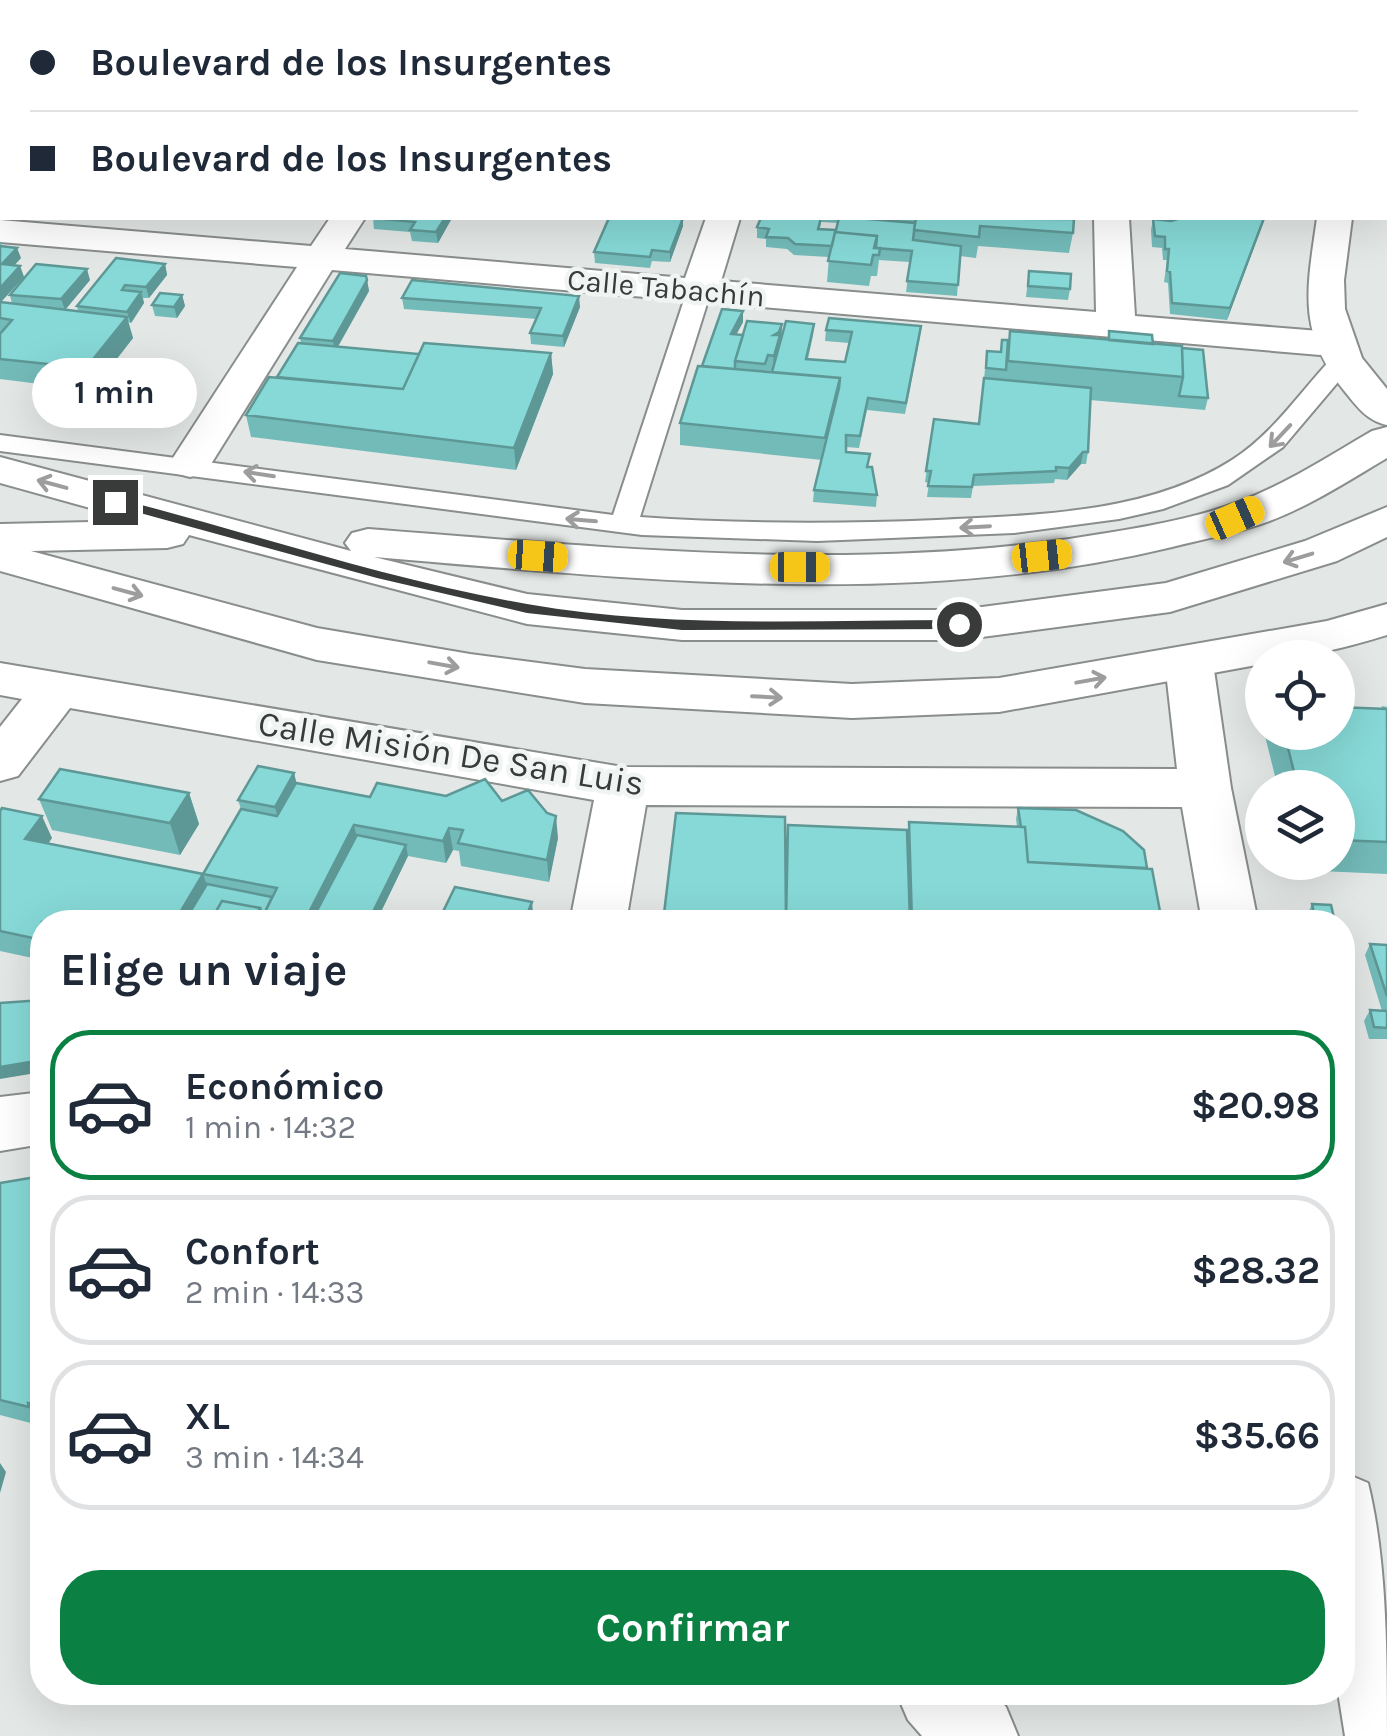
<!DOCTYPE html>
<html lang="es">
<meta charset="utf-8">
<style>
:root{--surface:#fff;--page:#f6f6f7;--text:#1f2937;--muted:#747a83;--line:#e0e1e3;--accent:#0b8043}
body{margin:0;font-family:Karla,sans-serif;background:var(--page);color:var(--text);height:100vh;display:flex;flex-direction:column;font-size:38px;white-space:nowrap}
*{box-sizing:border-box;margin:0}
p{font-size:32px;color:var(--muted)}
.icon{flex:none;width:55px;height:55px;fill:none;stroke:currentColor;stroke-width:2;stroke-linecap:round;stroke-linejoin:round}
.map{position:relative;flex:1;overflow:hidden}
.drawer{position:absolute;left:30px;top:910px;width:1325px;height:795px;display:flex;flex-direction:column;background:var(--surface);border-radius:40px;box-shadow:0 10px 40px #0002}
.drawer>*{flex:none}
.top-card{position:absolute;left:0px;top:0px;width:1388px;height:220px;box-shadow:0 10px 40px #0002;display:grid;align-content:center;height:220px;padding:0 30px;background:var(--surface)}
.controls{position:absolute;left:1245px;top:640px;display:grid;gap:20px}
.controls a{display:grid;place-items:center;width:110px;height:110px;border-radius:50%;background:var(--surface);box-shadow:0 10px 40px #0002;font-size:50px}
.end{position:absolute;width:45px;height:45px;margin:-22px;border:12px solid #393b3a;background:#fff;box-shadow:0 0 0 5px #fff}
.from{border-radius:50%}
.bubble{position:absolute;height:70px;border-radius:35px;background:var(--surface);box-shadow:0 10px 40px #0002;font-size:32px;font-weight:700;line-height:70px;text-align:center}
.car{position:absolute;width:30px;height:60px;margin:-30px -15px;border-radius:12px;box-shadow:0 0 8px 2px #0007;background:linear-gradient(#f5c518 24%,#345 0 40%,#f5c518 0 76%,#345 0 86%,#f5c518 0)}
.top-card b{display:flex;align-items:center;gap:35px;height:95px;font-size:38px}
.top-card b+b{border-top:2px solid var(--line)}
.top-card i{width:25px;height:25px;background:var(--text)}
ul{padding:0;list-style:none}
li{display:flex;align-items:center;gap:30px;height:150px;margin:0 20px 15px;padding:0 10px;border:5px solid var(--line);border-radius:40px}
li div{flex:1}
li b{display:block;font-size:38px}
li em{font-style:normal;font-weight:700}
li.selected{border-color:var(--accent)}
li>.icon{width:90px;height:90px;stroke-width:1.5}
h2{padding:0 30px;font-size:45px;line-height:120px}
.button{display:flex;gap:20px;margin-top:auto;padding:20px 30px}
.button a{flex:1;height:115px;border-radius:40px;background:var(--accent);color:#fff;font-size:40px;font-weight:700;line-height:115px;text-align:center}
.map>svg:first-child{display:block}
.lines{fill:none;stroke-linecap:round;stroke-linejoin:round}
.lane-casing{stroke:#898d8b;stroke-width:4}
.street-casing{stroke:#898d8b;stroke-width:4}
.secondary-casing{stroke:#898d8b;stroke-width:4}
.primary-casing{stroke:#898d8b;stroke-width:4}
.lane{fill:#fff;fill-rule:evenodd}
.street{fill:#fff;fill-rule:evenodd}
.secondary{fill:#fff;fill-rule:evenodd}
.primary{fill:#fff;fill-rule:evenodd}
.wall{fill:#73bbb9;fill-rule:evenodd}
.shaded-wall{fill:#5e9896}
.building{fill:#86d9d7;stroke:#5e9896;stroke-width:2.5}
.oneway{stroke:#9c9d9c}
.route{fill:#393b3a}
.labels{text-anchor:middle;stroke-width:9;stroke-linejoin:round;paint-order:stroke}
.far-street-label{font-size:30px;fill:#393b3a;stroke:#f0f5f3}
.street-label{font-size:35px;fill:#393b3a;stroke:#f0f5f3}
</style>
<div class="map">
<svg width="1387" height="1736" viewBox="0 0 1387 1736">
<rect width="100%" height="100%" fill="#e3e7e5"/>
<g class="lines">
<defs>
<path id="lane" d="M699 284 711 291 640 517C739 524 838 524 937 520 1035 515 1147 514 1232 460 1273 434 1300 392 1333 357H1351L1355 362 1283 447 1228 485 1163 509 1119 519 1014 533 817 541 642 535 0 451V435L613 515 687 291Z"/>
<path id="street" d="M330 218H365L345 249 685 278 706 218H740L721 281 1096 312 1094 218H1129L1135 316 1332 332 1346 336 1352 344 1346 352 1332 356 332 270 211 464 205 473 190 477 175 473 169 464 297 267 0 242V220L311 246Z
M1189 647 1206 652 1213 663 1231 788 1258 922H1202L1182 807 646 805 626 922H570L594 800 70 708 18 776 0 781V727L22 699 0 695V663L623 767 1177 769 1165 663 1172 652Z
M42 1092V1144L0 1151V1097Z
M1342 1472 1368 1483C1387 1560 1387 1653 1387 1736H1345L1338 1692H1342Z
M896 1692H992L1006 1707 1018 1736H922L908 1720Z"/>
<path id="secondary" d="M1269 0H1297L1298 2H1269Z
M1328 0H1356L1357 2H1328Z
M1385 144H1387V167H1385Z
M1317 218H1352L1344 280 1345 309 1362 358 1387 389V425C1368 421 1358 408 1346 393 1296 332 1307 289 1317 218Z"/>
<path id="primary" d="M1387 427V458C1348 481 1310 506 1267 522 1237 533 1204 539 1172 547 912 610 638 579 374 557L527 594 682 610H959L1166 583 1305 541 1387 507V537L1337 561 1170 612 959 640H682L527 624 189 535 183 544 167 548 31 551 317 628 470 654 585 669 852 684 999 678 1327 621 1387 604V635C1345 648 1307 658 1262 658V664L999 712 852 718 585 703 317 660 0 571V524L137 521 0 483V457L351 551 345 543 352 533 368 529C601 547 837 572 1069 539 1125 530 1185 522 1239 502 1286 484 1329 456 1372 431Z"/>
</defs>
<use href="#lane" class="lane-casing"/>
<use href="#street" class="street-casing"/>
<use href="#secondary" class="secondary-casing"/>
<use href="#primary" class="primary-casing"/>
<use href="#lane" class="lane"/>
<use href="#street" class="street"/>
<use href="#secondary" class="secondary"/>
<use href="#primary" class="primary"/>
</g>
<path class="wall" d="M191 0V2H86V1Z
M250 0H437L436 2H250Z
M1030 0H1052L1051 2Z
M373 218H452L438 243 412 241 410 232 374 229Z
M761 218H857L887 221V218H1060L1073 233 1069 253 978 246 976 258 960 256 957 296 906 292 910 262 879 260 877 276H871L869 286 827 282 829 257 794 255 787 249 766 247V239L757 238V227ZM821 222 838 223 836 230 820 229Z
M1175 218H1265L1227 320 1170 314 1168 283 1164 282 1167 260H1163L1162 248 1152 247 1151 230 1153 219 1171 221 1176 219Z
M683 226 670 262 652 261 650 268 595 263 594 252Z
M0 241 2 246 21 258 14 266H20L24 277 1 302 12 304 10 295 90 280 65 310 78 311 77 306 165 264 167 275 149 298H143L144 303 131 323 128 322 133 338 114 362H134L140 383 117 415 86 411 80 389 0 379Z
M1029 271 1070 289 1068 300 1026 297Z
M367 280 369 291 338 346 419 354 551 353 553 374 516 470 251 437 246 415 277 377 301 343 300 338Z
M182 295 185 306 177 318 155 316 152 305Z
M402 298 580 307 564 347 531 344 530 333 537 319 404 309Z
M743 311V322L736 334 743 335 782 324 781 339 814 324 813 336 808 359 845 362 849 343 825 341 826 330 920 337 905 414 867 410 859 448 846 447V452L869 467 877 495 876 507 813 502 814 490 822 460 680 445V423L702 366Z
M1109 331 1153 344 1208 398 1205 410 1090 400 1088 452 1086 464H1081L1067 480 1055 479 1054 483 973 486 971 498 927 497 929 483 925 482 934 419 979 424 987 351 1000 352 1002 340H1107Z
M1382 706 1387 707V874L1298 870 1296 862H1338V788H1278L1265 736 1266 732H1338L1381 709Z
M294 773 296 783 370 797 446 796 502 801 558 838 549 882 461 866 459 851 453 850 446 863 408 856 376 922H42V960L0 951V811L52 838 48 844 203 874 207 884 203 874 241 809 238 800Z
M189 793 199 824 180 855 52 830 39 799Z
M1018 808 1147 868 1162 922H786L907 835 909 822 1017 827 1016 819Z
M1312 904 1335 922H1308L1307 915Z
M1370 944 1387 945V1039H1369L1364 1021 1370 1010 1382 1011 1365 955Z
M42 1176V1422H41L42 1426 0 1415V1183Z"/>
<path class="shaded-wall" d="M2 87V120L0 123V90Z
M445 218H452L438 243 436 232Z
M683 218V226L670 262V252Z
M1264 218H1265L1227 320 1230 308Z
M17 248 21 258 5 275 2 264Z
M165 264 167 275 149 298 146 287Z
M20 266 24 277 0 303V288Z
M87 269 90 280 65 310 61 299Z
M367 280 369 291 335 352 333 341Z
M141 292 144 303 131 323 127 312Z
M182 295 185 306 177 318 174 307Z
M579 296 580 307 564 347 563 336Z
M743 311V322L731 345V334Z
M127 317 133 338 93 390 86 368Z
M782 324 781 345 773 377 774 335Z
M551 353 553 374 516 470 514 448Z
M134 362 140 383 117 415 110 394Z
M1083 452 1081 464 1067 480 1069 468Z
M294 773 302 805 283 838 275 807Z
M189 793 199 824 180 855 170 823Z
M42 816 52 838 35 861 25 839Z
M556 816 558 838 549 882 547 860Z
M354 825 359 847 321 922H304Z
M449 828 453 850 446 863 443 841Z
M406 845 408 856 376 922H368Z
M203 874 211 896 195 922H175Z
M532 902 533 913 530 922H524Z
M260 908 265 922H253Z
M42 1060V1072L0 1079V1067Z
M28 1403 41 1422 42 1426 29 1407Z
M0 1463 6 1472 0 1493Z"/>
<path class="building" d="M18 0H57L55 2H16Z
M87 0H186L185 2Z
M272 0H335L333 2H270Z
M365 0H432L430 2H380L364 1Z
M502 0H541L539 2H500Z
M555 0H592L590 2H553Z
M593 0H643L642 2H591Z
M654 0 671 1 705 0 704 2H653Z
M853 0H897L896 2H853Z
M918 0H927L946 1 917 2Z
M1123 0H1175L1180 2H1116Z
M2 19V33H0V22Z
M0 50H2V63L0 66Z
M0 73H2V87L0 90Z
M0 128H2V160H0Z
M0 164H2V191L1 193Z
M373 218H445L436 232 410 230 415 222Z
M609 218H683L670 252 652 250 650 257 594 252Z
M761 218H821L818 229 836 230 839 218H857L915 223 913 240 961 246 958 285 907 281 912 251 876 248 877 236 835 232 832 246 795 244 788 238 766 237 769 229 757 227Z
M916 218 1074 219 1073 233 980 226 979 237 914 230Z
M1181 218H1264L1230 308 1172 303 1170 272 1167 271 1169 249H1165V237L1155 236 1153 219 1171 221Z
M835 232 877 236 874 248H880L879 255H873L871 265 828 261Z
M0 246 17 248 2 264 20 266 0 288Z
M116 258 165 264 146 287 125 285 122 290 141 292 127 312 77 306Z
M36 264 87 269 61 299 10 295Z
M1029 271 1071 274 1070 289 1028 286Z
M340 273 366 276 367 280 333 341 300 338Z
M412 280 579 296 563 336 530 333 541 308 402 298Z
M160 293 182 295 174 307 152 305Z
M0 302 127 317 86 368 0 359V334L12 320 0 318Z
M722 309 743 311 731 334 743 335 735 361V369L702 366Z
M829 318 921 326 906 403 868 398 860 436 846 435V452L870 454 867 467H872L877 495 814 490 839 388 840 378 772 372 786 321 814 324 806 359 845 362 852 332 826 330Z
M747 321 782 324 779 332 774 335H780L774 356 768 355 765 364 735 361Z
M1010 331 1182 346 1183 377 1008 361Z
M1109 331 1152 335 1153 344 1109 340Z
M1002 340H1008L1006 370 986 368 987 351 1001 352Z
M298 343 419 354 403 389 277 377Z
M424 343 551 353 514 448 246 415 269 377 403 389Z
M1182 348 1203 350 1208 398 1179 396 1183 377Z
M100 362H134L110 394 80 389Z
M698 366 840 378 825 438 680 423Z
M984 378 1091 388 1088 452H1083L1069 468 1056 467V471L974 475 972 487 928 486 931 471H926L934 419 979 424Z
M1338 707 1387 709V842L1338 840V788H1298L1284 732H1338Z
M258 766 294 773 275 807 238 800Z
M60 769 189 793 170 823 39 799Z
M485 779 502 801 528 790 547 813 556 816 547 860 458 843 463 830 449 828 443 841 354 825 304 922H260L277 888 203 874 241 809 277 816 296 783 370 797 377 783 446 796Z
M2 808 42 816 25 839 203 874 175 921 161 918 158 922H42V940L0 931V811Z
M1018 808 1076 810 1123 831 1144 850 1147 868 1028 862 1025 827H1021Z
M676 813 785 817 786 922H663Z
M909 822 1025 827 1028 862 1152 869 1162 922H912Z
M788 825 907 830 910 922H786Z
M357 835 406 845 368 922H311Z
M207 884 272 897 263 916 260 908 222 901 210 922H184Z
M455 887 532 902 524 922H438Z
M222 901 260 908 253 922H210Z
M1312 904 1331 905 1335 922H1316Z
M1370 944 1387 945V996Z
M42 1000V1060L0 1067V1003Z
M1370 1010 1387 1011V1028L1374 1027Z
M42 1176V1405L28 1403 29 1407 0 1400V1183Z"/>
<defs><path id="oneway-shaft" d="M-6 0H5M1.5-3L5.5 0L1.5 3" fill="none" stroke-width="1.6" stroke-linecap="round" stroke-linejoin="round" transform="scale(2.5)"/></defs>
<g class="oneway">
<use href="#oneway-shaft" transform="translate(1280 436) rotate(133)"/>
<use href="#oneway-shaft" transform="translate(259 474) rotate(-171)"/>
<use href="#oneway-shaft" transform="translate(52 484) rotate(-165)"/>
<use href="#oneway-shaft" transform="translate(581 520) rotate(-175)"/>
<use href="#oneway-shaft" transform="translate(975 527) rotate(177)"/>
<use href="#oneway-shaft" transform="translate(1298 558) rotate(163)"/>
<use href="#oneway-shaft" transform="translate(128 592) rotate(15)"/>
<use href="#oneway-shaft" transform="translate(444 665) rotate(10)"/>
<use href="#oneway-shaft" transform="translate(1091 680) rotate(-10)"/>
<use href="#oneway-shaft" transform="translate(767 697) rotate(3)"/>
</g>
<path class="route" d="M115 498C252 533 388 580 527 604 669 629 816 620 959 620L966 624 959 629 682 630 527 613 377 578 111 505 109 502Z"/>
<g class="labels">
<g class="far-street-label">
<text transform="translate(666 288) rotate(5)" y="10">Calle Tabachín</text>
</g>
<g class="street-label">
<text transform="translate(451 753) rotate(9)" y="12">Calle Misión De San Luis</text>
</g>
</g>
</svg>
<div class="controls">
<a><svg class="icon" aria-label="locate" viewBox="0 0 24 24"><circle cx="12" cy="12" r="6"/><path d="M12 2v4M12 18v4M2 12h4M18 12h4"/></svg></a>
<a><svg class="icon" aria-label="layers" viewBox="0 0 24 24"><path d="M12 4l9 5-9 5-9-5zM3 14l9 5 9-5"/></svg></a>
</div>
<i class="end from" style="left:959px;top:624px"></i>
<i class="end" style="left:115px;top:502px"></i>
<div class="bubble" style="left:32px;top:358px;width:165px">1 min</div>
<i class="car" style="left:1235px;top:518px;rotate:66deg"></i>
<i class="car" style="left:538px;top:556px;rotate:94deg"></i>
<i class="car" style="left:1042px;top:556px;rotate:84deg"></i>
<i class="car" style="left:800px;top:567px;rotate:90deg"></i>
<div class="top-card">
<b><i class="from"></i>Boulevard de los Insurgentes</b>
<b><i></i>Boulevard de los Insurgentes</b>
</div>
<section class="drawer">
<h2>Elige un viaje</h2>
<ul>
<li class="selected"><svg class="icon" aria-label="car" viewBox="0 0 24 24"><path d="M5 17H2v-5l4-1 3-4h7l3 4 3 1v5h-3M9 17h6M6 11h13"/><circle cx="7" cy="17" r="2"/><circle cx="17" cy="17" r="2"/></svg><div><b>Económico</b><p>1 min · 14:32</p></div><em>$20.98</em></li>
<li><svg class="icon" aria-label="car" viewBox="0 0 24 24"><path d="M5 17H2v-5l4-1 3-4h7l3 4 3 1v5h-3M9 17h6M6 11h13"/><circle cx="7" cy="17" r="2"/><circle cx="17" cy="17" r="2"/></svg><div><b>Confort</b><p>2 min · 14:33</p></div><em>$28.32</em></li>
<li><svg class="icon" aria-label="car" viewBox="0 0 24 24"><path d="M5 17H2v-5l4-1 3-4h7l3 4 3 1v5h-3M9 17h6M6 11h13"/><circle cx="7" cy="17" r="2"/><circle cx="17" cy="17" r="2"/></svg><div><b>XL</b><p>3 min · 14:34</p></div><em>$35.66</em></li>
</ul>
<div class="button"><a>Confirmar</a></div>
</section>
</div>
